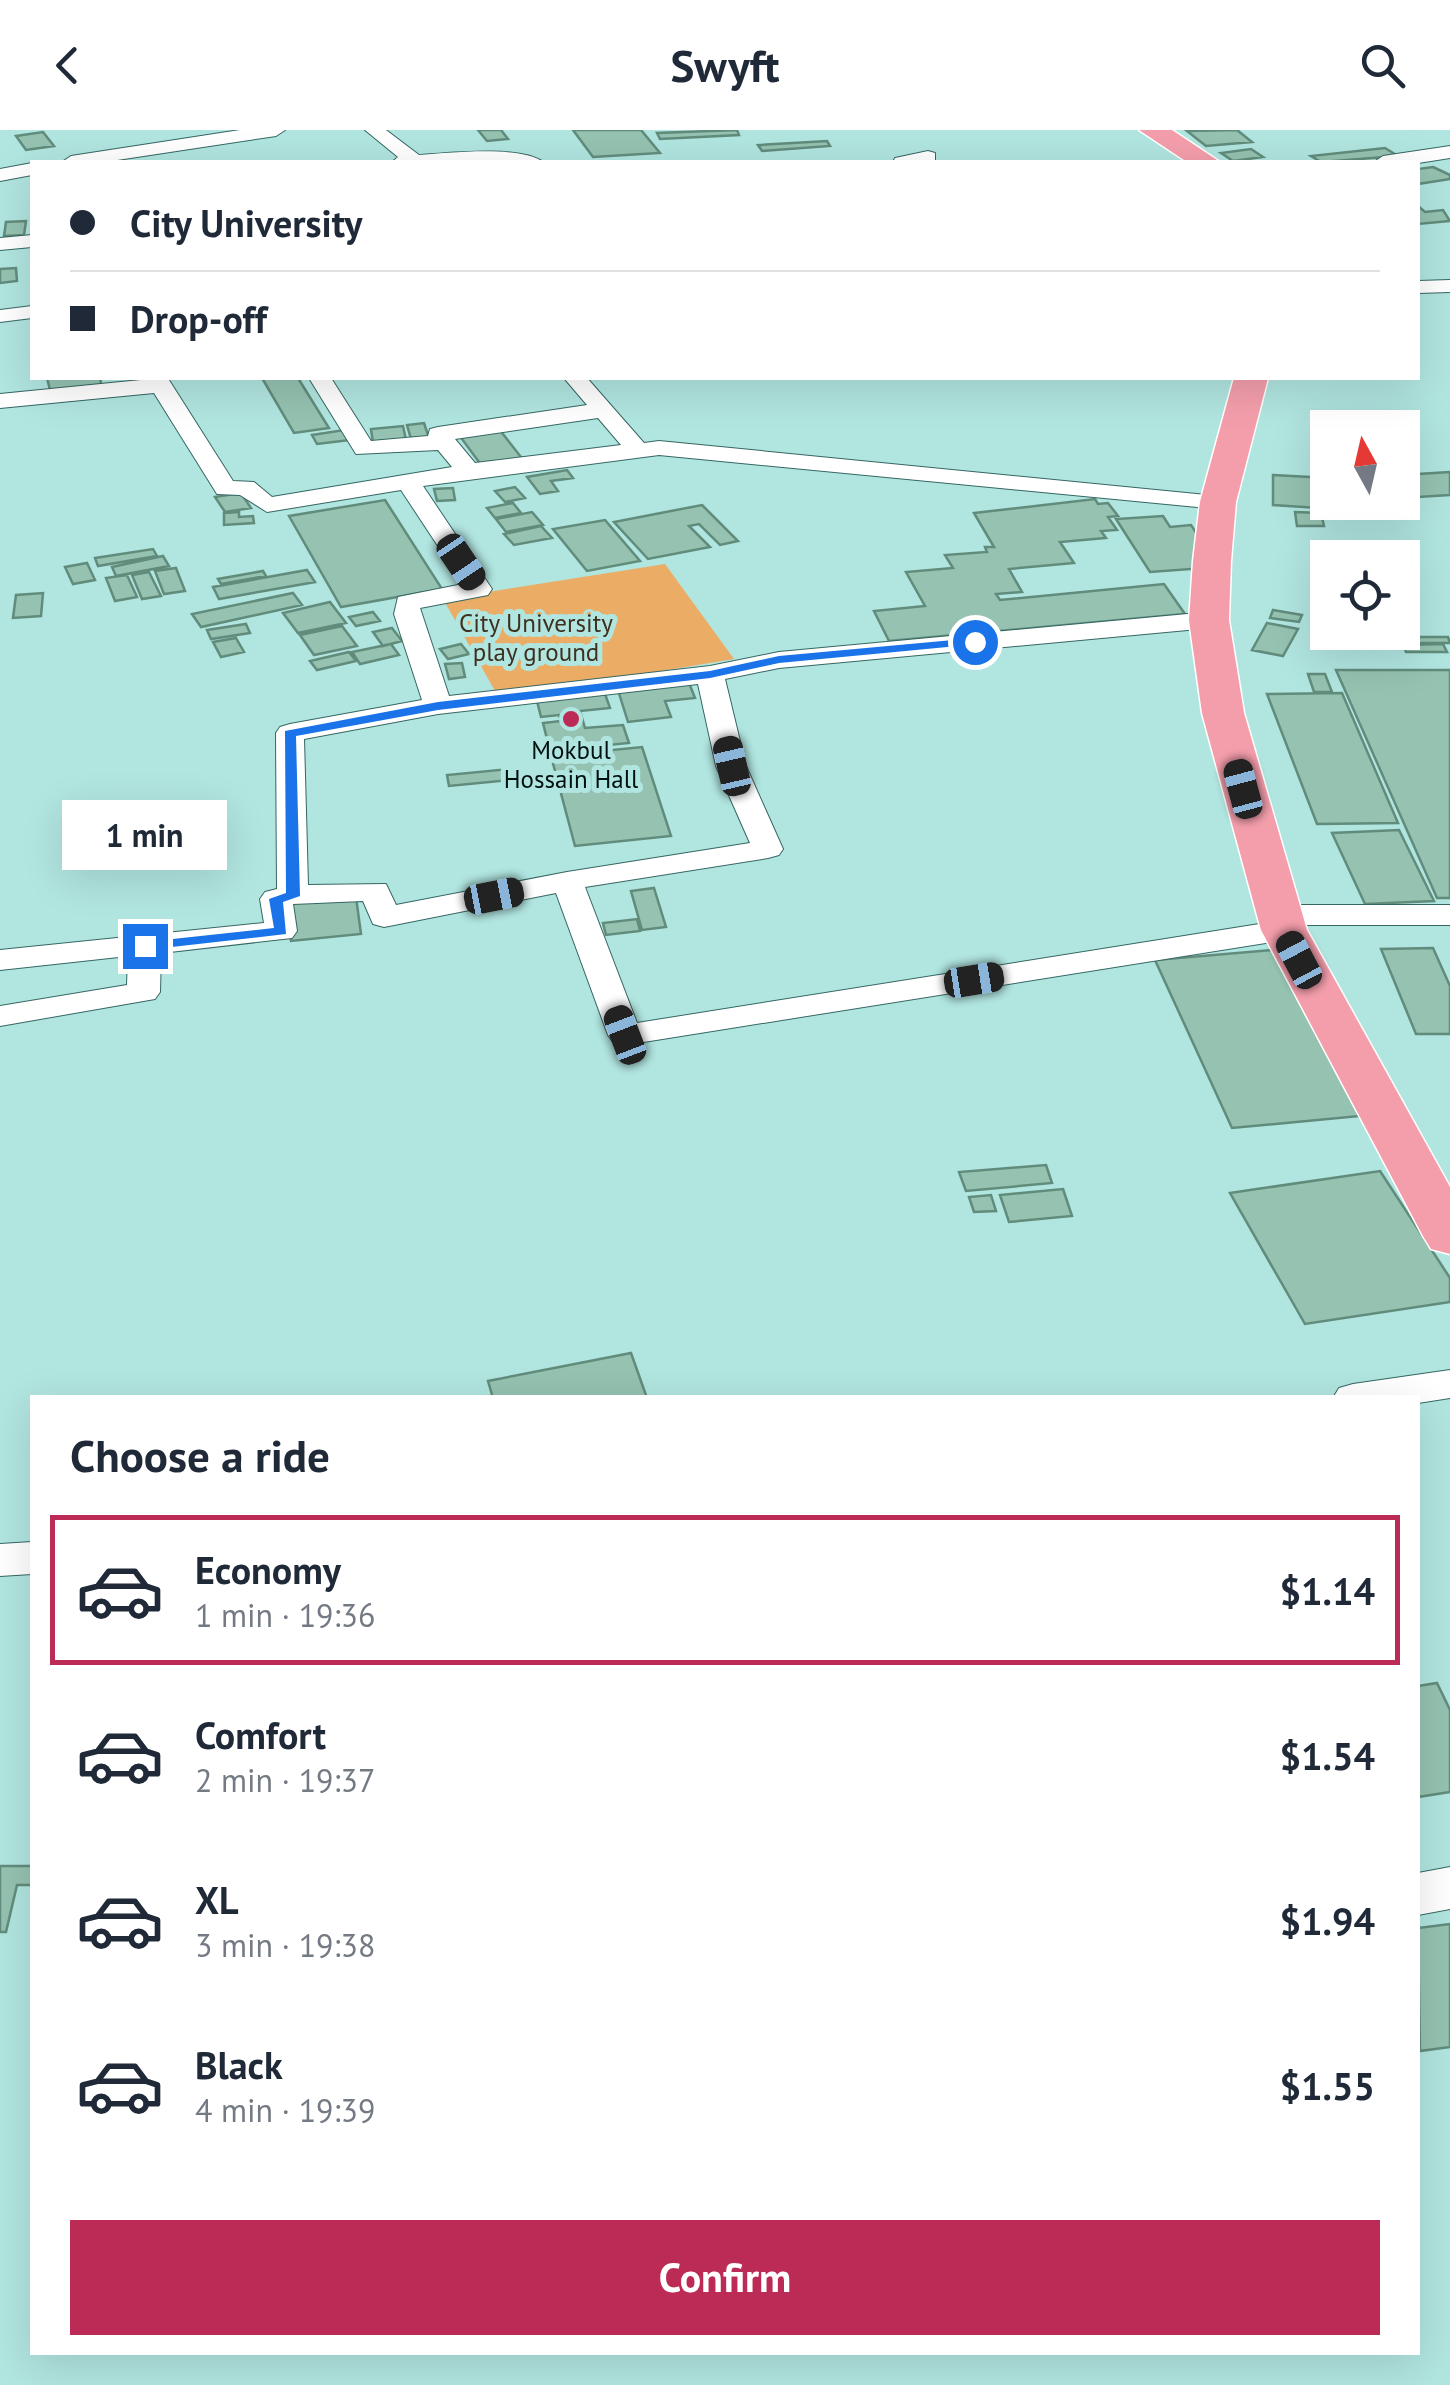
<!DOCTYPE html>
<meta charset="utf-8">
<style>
:root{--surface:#fff;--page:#f6f6f7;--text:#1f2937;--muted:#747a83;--line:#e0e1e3;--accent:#bb2b55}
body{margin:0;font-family:"PT Sans",sans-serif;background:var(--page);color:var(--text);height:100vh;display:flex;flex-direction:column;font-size:38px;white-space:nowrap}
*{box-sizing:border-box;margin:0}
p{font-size:32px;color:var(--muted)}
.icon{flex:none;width:55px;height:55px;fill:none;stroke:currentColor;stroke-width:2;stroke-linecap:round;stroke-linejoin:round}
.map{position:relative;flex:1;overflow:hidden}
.side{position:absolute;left:30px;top:1265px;width:1390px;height:960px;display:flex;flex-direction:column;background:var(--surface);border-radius:0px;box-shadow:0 10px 40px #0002}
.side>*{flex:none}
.hud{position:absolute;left:30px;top:30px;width:1390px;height:220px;border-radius:0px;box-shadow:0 10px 40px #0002;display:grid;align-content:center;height:220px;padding:0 40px;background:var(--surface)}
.needle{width:65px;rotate:352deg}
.controls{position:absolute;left:1310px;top:280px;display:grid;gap:20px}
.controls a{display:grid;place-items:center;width:110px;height:110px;border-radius:0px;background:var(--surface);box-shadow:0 10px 40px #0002;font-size:50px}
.end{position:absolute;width:45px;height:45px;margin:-22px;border:12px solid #1a73e8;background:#fff;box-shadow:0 0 0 5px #fff}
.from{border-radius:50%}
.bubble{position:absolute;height:70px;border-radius:0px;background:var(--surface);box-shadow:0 10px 40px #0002;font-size:32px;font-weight:800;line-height:70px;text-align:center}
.car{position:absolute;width:30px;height:60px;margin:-30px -15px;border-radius:12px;box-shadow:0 0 8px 2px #0007;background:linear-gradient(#222 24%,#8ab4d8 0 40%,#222 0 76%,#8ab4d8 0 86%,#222 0)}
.hud b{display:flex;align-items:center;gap:35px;height:95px;font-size:38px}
.hud b+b{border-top:2px solid var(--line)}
.hud i{width:25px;height:25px;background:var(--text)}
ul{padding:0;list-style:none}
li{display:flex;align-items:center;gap:30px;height:150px;margin:0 20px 15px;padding:0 20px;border:5px solid transparent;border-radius:0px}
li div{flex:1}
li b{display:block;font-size:38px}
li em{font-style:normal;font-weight:800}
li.on{border-color:var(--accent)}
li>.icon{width:90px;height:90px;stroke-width:1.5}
h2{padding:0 40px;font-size:45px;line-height:120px}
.primary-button{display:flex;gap:20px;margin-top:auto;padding:20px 40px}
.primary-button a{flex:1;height:115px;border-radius:0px;background:var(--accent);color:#fff;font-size:40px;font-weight:800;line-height:115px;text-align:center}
header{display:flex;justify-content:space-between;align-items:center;height:130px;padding:0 40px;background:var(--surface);font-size:45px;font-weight:800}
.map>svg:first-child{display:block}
.green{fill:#ebad65}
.building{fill:#95c2b1;stroke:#618c7c;stroke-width:2.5}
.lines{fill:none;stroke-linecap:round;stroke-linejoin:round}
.minor-casing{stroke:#356763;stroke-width:2}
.highway-casing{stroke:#fff;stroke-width:3}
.minor{fill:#fff;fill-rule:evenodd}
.highway{fill:#f49eac;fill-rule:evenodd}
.route{fill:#1a73e8}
.poi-dot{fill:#bb2b55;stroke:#b1e5e0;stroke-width:4}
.labels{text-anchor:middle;stroke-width:10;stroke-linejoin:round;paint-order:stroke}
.far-park-label{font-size:25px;fill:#3f2f1e;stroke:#b1e5e0}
.far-poi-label{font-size:25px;fill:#00100f;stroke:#b1e5e0}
</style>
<header><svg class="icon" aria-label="back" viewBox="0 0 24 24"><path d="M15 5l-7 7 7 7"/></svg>Swyft<svg class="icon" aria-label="search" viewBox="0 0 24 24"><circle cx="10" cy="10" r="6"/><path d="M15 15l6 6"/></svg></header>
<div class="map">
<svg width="1450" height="2255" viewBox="0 0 1450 2255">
<rect width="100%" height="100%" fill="#b1e5e0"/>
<path class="green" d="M665 434 734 529 499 568 443 469Z"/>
<path class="building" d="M478 0H501L508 9 487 11Z
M573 0H641L660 23 593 27Z
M737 0 739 5 660 9 657 3Z
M1237 0 1252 12 1206 16 1187 1Z
M43 2 54 16 26 20 16 6Z
M827 11 830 16 762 21 758 15Z
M1385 18 1398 26 1321 32 1311 26Z
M1251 19 1263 27 1233 31 1221 23Z
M1433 37 1450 45V49L1418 54V39Z
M1418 76 1425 82 1443 80 1450 91 1418 94Z
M26 91 24 105 4 106 6 92Z
M16 138 17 151 0 153V139Z
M47 248H100L102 258 51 264Z
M262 248H298L329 298 294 303Z
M424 293 429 308 411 309 407 295Z
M403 296 406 310 373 313 371 299Z
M499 299 528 336 487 343 459 305Z
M344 300 350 310 317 314 312 305Z
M567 340 573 348 551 351 558 361 540 364 527 347Z
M1450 342V365L1402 368V345Z
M1273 345 1328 348V372H1366V381L1273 375Z
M515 357 525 368 505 372 495 361Z
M453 358 455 370 437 371 434 359Z
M241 363 251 378 225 382 215 367Z
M1095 369 1098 374 1108 373 1118 386 1108 387 1117 400 1101 401 1106 408 1060 412 1074 433 1009 439 1022 462 996 464 1000 470 1164 454 1185 484 889 511 874 481 925 476 906 442 953 438 945 425 987 422 985 417H994L974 383Z
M385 370 442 459 341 477 289 386Z
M513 373 521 383 495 388 487 378Z
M702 375 738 411 720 415 699 394 689 396 710 417 648 429 614 392Z
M239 382V387L253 386 254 393 224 395V383Z
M532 382 543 395 506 402 496 389Z
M1295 382 1321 383 1324 396H1297Z
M1163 386 1170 397 1191 395 1219 437 1150 442 1116 389Z
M605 390 640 431 587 441 553 399Z
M541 396 552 408 514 415 504 404Z
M153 419 157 426 98 436 95 428Z
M163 426 169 436 116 446 112 437Z
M87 433 95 450 73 454 65 437Z
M176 438 185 461 164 464 155 441Z
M307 440 315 452 219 469 213 457Z
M263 441 266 446 221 454 218 449Z
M149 442 161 466 142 469 132 445Z
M127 445 137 467 115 471 106 448Z
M43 463 41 486 13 488 16 465Z
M293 463 302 475 201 497 192 484Z
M330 472 346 493 298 503 283 483Z
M1273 480 1302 485 1299 492 1270 488Z
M373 482 380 491 356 496 349 487Z
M1267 493 1298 499 1283 526 1252 520Z
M246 494 250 503 211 509 207 500Z
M342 496 357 516 314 525 300 505Z
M392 498 402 511 383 516 373 502Z
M1404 507H1448L1450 513H1406Z
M236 508 244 522 221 527 213 512Z
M391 514 399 525 360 534 352 522Z
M461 514 469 524 448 529 440 519Z
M1443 514 1447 522H1406L1403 515Z
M349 522 356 531 317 540 310 531Z
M462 533 465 547 449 549 445 534Z
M1336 540H1450V768H1437Z
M1308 544H1325L1332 562H1314Z
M689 553 695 568 665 571 671 587 628 592 618 560Z
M604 561 610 578 580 581 585 598 623 595 629 613 550 621 543 593 561 591 559 585 541 587 536 567Z
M1342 563 1398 693 1317 694 1267 564Z
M642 617 671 706 575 716 551 626Z
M509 639 511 650 449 656 447 645Z
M1399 700 1434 771 1365 774 1332 703Z
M654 758 666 797 642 800 631 761Z
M356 767 361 804 291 811 287 774Z
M637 789 640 801 606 805 603 793Z
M1433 818 1450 856V904H1416L1381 819Z
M1273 820 1360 986 1232 998 1155 830Z
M1046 1035 1052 1053 966 1061 959 1042Z
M1380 1041 1450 1148V1172L1305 1194 1230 1063Z
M1063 1059 1072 1086 1009 1092 1000 1065Z
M991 1065 996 1081 974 1082 969 1067Z
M631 1223 647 1268H493L488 1251Z
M1437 1553 1450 1580V1662L1418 1667V1556Z
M0 1736H32V1755H17L6 1802H0Z
M1450 1794V1917L1420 1921 1418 1798Z"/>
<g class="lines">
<defs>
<path id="minor" d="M240 0H285L276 6 104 32H62L71 26Z
M365 0H386L419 25C448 23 521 15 543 32H392L398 27Z
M1450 16V28L1418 33 1374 32 1383 26Z
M928 21 935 23V31L893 32 895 28Z
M32 33V45L0 51V39Z
M32 105V117L0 120V108Z
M1450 150V162L1418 163V151Z
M32 176V188L0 192V180Z
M161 248 169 250 233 351 254 352 272 367 452 337 438 320 356 324 309 248H331L371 311 428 306 430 299 438 297 587 275 564 248H587L644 313 659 311 1227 367 1230 372 1227 377 1218 379 659 325 423 356 492 459 488 465 420 478 449 566 710 536 779 522 1209 482 1222 490 1209 498 779 538 725 549 746 636 783 719 779 725 768 728 585 757 637 893 1272 792 1265 785 1270 778 1281 775H1450V795H1296L1300 800 1295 807 1284 810 625 915 613 912 608 905 556 763 384 797 373 794 363 771 293 774 297 801 292 808 161 823 160 862 155 869 0 896V876L127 855 128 826 0 840V820L264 793 260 769 265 762 277 759 276 603 280 597 290 594 422 570 394 484 398 467 463 454 401 360 267 382 240 365 217 364 154 263 0 278V264ZM598 288 621 315 475 333 455 309ZM698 554 716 636 750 713 567 742 396 775 386 754 308 755 304 609 438 584Z
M1450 1240V1268L1418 1273V1268H1333L1339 1258 1353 1254Z
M32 1412V1444L0 1446V1414Z
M1450 1737V1779L1418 1785V1743Z"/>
<path id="highway" d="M1139 0H1172L1220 32H1187Z
M1234 248H1268L1236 372 1231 431 1229 490 1244 583 1307 800 1450 1057V1124L1431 1119 1423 1106 1261 800 1202 583 1189 490 1193 431 1200 372Z"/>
</defs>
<use href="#minor" class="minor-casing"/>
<use href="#highway" class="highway-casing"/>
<use href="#minor" class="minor"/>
<use href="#highway" class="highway"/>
</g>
<path class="route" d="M975 508 979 514 779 533 710 548 438 580 296 606 300 766 283 772 286 804 145 820 138 816 145 812 274 798 269 769 286 763 285 601 438 572 710 541 779 526Z"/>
<circle class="poi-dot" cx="571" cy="589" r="10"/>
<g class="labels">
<g class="far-park-label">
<text x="536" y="502">City University<tspan x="536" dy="29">play ground</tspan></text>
</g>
<g class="far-poi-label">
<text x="571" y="629">Mokbul<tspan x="571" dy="29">Hossain Hall</tspan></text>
</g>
</g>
</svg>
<div class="controls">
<a><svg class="needle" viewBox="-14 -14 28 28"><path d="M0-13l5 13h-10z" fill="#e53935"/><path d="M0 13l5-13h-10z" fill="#747a83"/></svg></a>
<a><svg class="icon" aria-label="locate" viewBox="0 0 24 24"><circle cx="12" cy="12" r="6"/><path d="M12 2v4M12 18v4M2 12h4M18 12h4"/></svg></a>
</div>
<i class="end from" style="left:975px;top:512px"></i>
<i class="end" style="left:145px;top:816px"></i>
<div class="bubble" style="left:62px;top:670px;width:165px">1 min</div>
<i class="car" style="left:461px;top:432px;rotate:146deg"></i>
<i class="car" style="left:732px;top:636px;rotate:347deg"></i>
<i class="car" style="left:1243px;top:659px;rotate:345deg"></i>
<i class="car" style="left:494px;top:766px;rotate:79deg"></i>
<i class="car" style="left:1299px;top:830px;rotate:332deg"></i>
<i class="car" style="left:974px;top:850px;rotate:81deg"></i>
<i class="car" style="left:625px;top:905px;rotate:339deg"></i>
<div class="hud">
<b><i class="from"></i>City University</b>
<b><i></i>Drop-off</b>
</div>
<section class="side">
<h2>Choose a ride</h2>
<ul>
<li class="on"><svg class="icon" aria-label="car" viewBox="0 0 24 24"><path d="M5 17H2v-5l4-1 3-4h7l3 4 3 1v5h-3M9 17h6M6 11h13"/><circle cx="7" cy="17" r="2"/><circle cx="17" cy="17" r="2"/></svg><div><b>Economy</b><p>1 min · 19:36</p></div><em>$1.14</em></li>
<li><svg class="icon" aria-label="car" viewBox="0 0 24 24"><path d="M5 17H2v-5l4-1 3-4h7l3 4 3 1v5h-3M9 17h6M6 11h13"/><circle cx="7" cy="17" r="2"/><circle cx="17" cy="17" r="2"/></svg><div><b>Comfort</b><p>2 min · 19:37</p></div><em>$1.54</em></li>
<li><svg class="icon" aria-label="car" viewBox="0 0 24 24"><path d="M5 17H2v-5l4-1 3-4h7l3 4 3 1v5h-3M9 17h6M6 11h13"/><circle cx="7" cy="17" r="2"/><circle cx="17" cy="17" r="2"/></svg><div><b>XL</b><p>3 min · 19:38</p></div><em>$1.94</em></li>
<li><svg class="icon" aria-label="car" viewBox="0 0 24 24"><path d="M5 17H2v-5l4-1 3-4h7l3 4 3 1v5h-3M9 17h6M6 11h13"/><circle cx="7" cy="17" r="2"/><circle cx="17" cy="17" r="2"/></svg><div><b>Black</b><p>4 min · 19:39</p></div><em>$1.55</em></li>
</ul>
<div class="primary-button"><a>Confirm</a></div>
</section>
</div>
